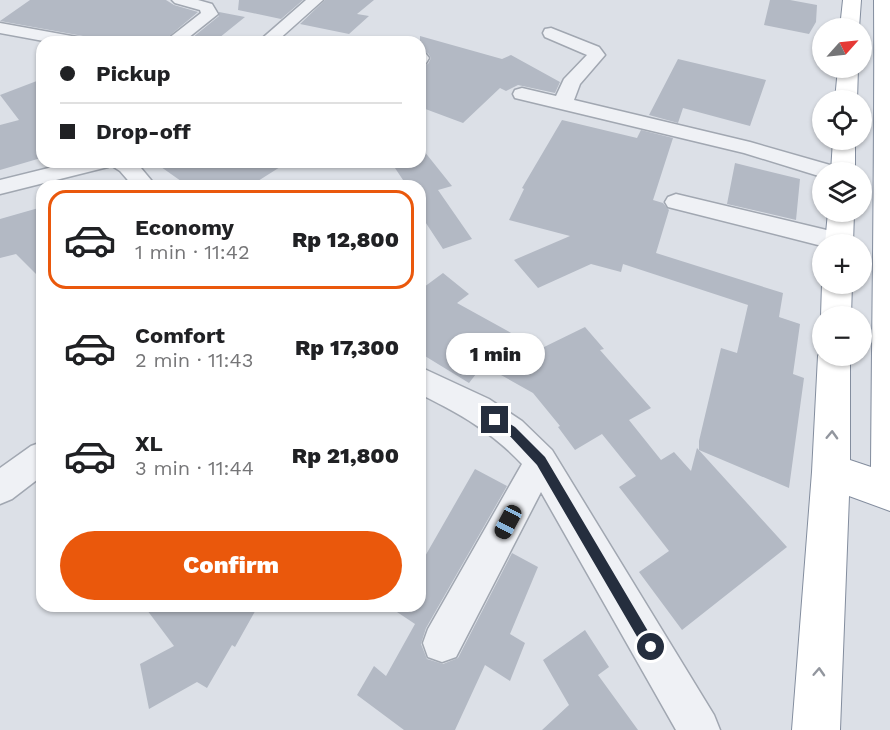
<!DOCTYPE html>
<meta charset="utf-8">
<style>
:root{--surface:#fff;--page:#f6f6f6;--text:#202124;--muted:#757577;--line:#e0e0e0;--accent:#ea580c}
body{margin:0;font-family:"Work Sans",sans-serif;background:var(--page);color:var(--text);height:100vh;display:flex;flex-direction:column;font-size:22px;white-space:nowrap}
*{box-sizing:border-box;margin:0}
p{font-size:20px;color:var(--muted)}
.icon{flex:none;width:33px;height:33px;fill:none;stroke:currentColor;stroke-width:2;stroke-linecap:round;stroke-linejoin:round}
.map{position:relative;flex:1;overflow:hidden}
.side{position:absolute;left:36px;top:180px;width:390px;height:432px;display:flex;flex-direction:column;background:var(--surface);border-radius:18px;box-shadow:0 2px 4px #0004}
.side>*{flex:none}
.guide{position:absolute;left:36px;top:36px;width:390px;height:132px;border-radius:18px;box-shadow:0 2px 4px #0004;display:grid;align-content:center;height:132px;padding:0 24px;background:var(--surface)}
.needle{width:39px;rotate:63deg}
.controls{position:absolute;left:812px;top:18px;display:grid;gap:12px}
.controls a{display:grid;place-items:center;width:60px;height:60px;border-radius:50%;background:var(--surface);box-shadow:0 2px 4px #0004;font-size:30px}
.end{position:absolute;width:27px;height:27px;margin:-14px;border:8px solid #252e3e;background:#fff;box-shadow:0 0 0 3px #fff}
.from{border-radius:50%}
.bubble{position:absolute;height:42px;border-radius:21px;background:var(--surface);box-shadow:0 2px 4px #0004;font-size:20px;font-weight:800;line-height:42px;text-align:center}
.car{position:absolute;width:18px;height:36px;margin:-18px -9px;border-radius:8px;box-shadow:0 0 4px 2px #0007;background:linear-gradient(#222 24%,#8ab4d8 0 40%,#222 0 76%,#8ab4d8 0 86%,#222 0)}
.guide b{display:flex;align-items:center;gap:21px;height:57px;font-size:22px}
.guide b+b{border-top:2px solid var(--line)}
.guide i{width:15px;height:15px;background:var(--text)}
ul{padding:10px 0 0;list-style:none}
li{display:flex;align-items:center;gap:18px;height:99px;margin:0 12px 9px;padding:0 12px;border:3px solid transparent;border-radius:18px}
li div{flex:1}
li b{display:block;font-size:22px}
li em{font-style:normal;font-weight:800}
li.selected{border-color:var(--accent)}
li>.icon{width:54px;height:54px;stroke-width:1.5}
.button{display:flex;gap:12px;margin-top:auto;padding:12px 24px}
.button a{flex:1;height:69px;border-radius:36px;background:var(--accent);color:#fff;font-size:24px;font-weight:800;line-height:69px;text-align:center}
.map>svg:first-child{display:block}
.building{fill:#b3b9c4}
.lines{fill:none;stroke-linecap:round;stroke-linejoin:round}
.minor-casing{stroke:#a1a7b1;stroke-width:3}
.highway-casing{stroke:#838d9e;stroke-width:2}
.minor{fill:#eff1f5;fill-rule:evenodd}
.highway{fill:#fff;fill-rule:evenodd}
.oneway{stroke:#92969e}
.route{fill:#252e3e}
</style>
<div class="map">
<svg width="890" height="730" viewBox="0 0 890 730">
<rect width="100%" height="100%" fill="#dce0e7"/>
<path class="building" d="M30 0H166L174 5 198 12 162 42H87L83 36 0 21Z
M239 0H303L281 19 238 10Z
M325 0H374L357 14 369 16 349 34 300 24Z
M770 0H790L817 5 816 22 809 34 764 25Z
M219 12 245 17 214 42H187L219 16Z
M420 36 502 59 511 55 560 82 555 93 518 85 506 91 500 88 463 123 420 107V66L428 64 431 58 428 53 420 51Z
M678 59 766 80 750 126 683 108 678 123 649 115Z
M42 79V151L38 145 41 158 0 170V125L19 120 0 95Z
M562 120 637 138 641 130 673 138 653 200 663 203 669 210 656 253 783 293 779 317 800 324 793 374 804 378 789 488 699 450V441L721 348 737 353 748 305 623 264 621 272 591 264 538 288 514 260 570 236 509 220 524 189 522 188Z
M420 146 452 186 438 190 472 239 443 249 420 214V186H407L391 162H420Z
M154 162H288L250 186H188Z
M735 163 800 179 796 220 727 204Z
M42 207V280L16 254 0 258V219Z
M443 273 469 294 457 303 540 349 585 327 604 349 600 350 651 408 629 420 661 460 674 452 691 471 697 448 787 547 682 630 639 572 669 551 619 487 636 476 602 434 575 450 558 427 560 426 533 393 483 365 469 383 420 353V290Z
M475 469 507 486 426 628 421 644 427 659 443 664 458 658 512 553 538 567 510 634 525 643 510 681 485 665 455 730H404L357 695 374 666 386 676 415 624 388 606H420V565Z
M144 606H258L235 647 232 645 207 688 197 682 149 709 140 664 174 646Z
M585 630 609 667 598 675 638 730H542L569 705 543 660Z"/>
<g class="lines">
<defs>
<path id="minor" d="M172 0H198L212 4 218 14 183 42H164L201 13 200 10 175 3Z
M306 0H323L276 42H258Z
M0 23 77 37 83 38 85 42H49L0 33Z
M551 28 599 47 605 55 580 84 574 100 750 142 837 167 840 172H822V177L744 153 515 98 513 94 515 90 522 88 556 96 564 79 587 55 545 37 543 33 545 29Z
M420 53 426 54 429 58 426 63 420 64Z
M73 162H136L156 186H133L120 171 109 164 108 167 0 194V180Z
M676 194 839 233 848 236 851 242 850 244H822V246L668 207 665 202 668 197Z
M420 367 489 399 522 421 552 450 714 715 720 730H676L541 492 456 657 442 662 428 657 423 643 428 629 522 464C491 431 460 414 420 394Z
M42 442V476L12 499 0 504V468L31 446Z"/>
<path id="highway" d="M843 0H861L859 28H840Z
M874 0H890V511L849 496 840 730H792L812 472 818 356 822 347V356H850V460L871 467C872 311 875 156 874 0Z
M838 68H858L857 100H835Z
M833 140H855V172H831Z
M828 212H854L853 244H825Z
M822 284H852L851 316H822V319L821 316Z"/>
</defs>
<use href="#minor" class="minor-casing"/>
<use href="#highway" class="highway-casing"/>
<use href="#minor" class="minor"/>
<use href="#highway" class="highway"/>
</g>
<defs><path id="oneway-chevron" d="M-2-3.5L2.5 0L-2 3.5" fill="none" stroke-width="1.6" stroke-linecap="round" stroke-linejoin="round" transform="scale(1.5)"/></defs>
<g class="oneway">
<use href="#oneway-chevron" transform="translate(832 435) rotate(-88)"/>
<use href="#oneway-chevron" transform="translate(819 672) rotate(-87)"/>
</g>
<path class="route" d="M495 415 515 427 545 457 655 643 657 647 655 652 651 654 646 652 537 465 508 434 490 420Z"/>
</svg>
<div class="controls">
<a><svg class="needle" viewBox="-14 -14 28 28"><path d="M0-13l5 13h-10z" fill="#e53935"/><path d="M0 13l5-13h-10z" fill="#757577"/></svg></a>
<a><svg class="icon" aria-label="locate" viewBox="0 0 24 24"><circle cx="12" cy="12" r="6"/><path d="M12 2v4M12 18v4M2 12h4M18 12h4"/></svg></a>
<a><svg class="icon" aria-label="layers" viewBox="0 0 24 24"><path d="M12 4l9 5-9 5-9-5zM3 14l9 5 9-5"/></svg></a>
<a>+</a>
<a>−</a>
</div>
<i class="end from" style="left:651px;top:647px"></i>
<i class="end" style="left:495px;top:420px"></i>
<div class="bubble" style="left:446px;top:333px;width:99px">1 min</div>
<i class="car" style="left:508px;top:522px;rotate:208deg"></i>
<div class="guide">
<b><i class="from"></i>Pickup</b>
<b><i></i>Drop-off</b>
</div>
<section class="side">
<ul>
<li class="selected"><svg class="icon" aria-label="car" viewBox="0 0 24 24"><path d="M5 17H2v-5l4-1 3-4h7l3 4 3 1v5h-3M9 17h6M6 11h13"/><circle cx="7" cy="17" r="2"/><circle cx="17" cy="17" r="2"/></svg><div><b>Economy</b><p>1 min · 11:42</p></div><em>Rp 12,800</em></li>
<li><svg class="icon" aria-label="car" viewBox="0 0 24 24"><path d="M5 17H2v-5l4-1 3-4h7l3 4 3 1v5h-3M9 17h6M6 11h13"/><circle cx="7" cy="17" r="2"/><circle cx="17" cy="17" r="2"/></svg><div><b>Comfort</b><p>2 min · 11:43</p></div><em>Rp 17,300</em></li>
<li><svg class="icon" aria-label="car" viewBox="0 0 24 24"><path d="M5 17H2v-5l4-1 3-4h7l3 4 3 1v5h-3M9 17h6M6 11h13"/><circle cx="7" cy="17" r="2"/><circle cx="17" cy="17" r="2"/></svg><div><b>XL</b><p>3 min · 11:44</p></div><em>Rp 21,800</em></li>
</ul>
<div class="button"><a>Confirm</a></div>
</section>
</div>
